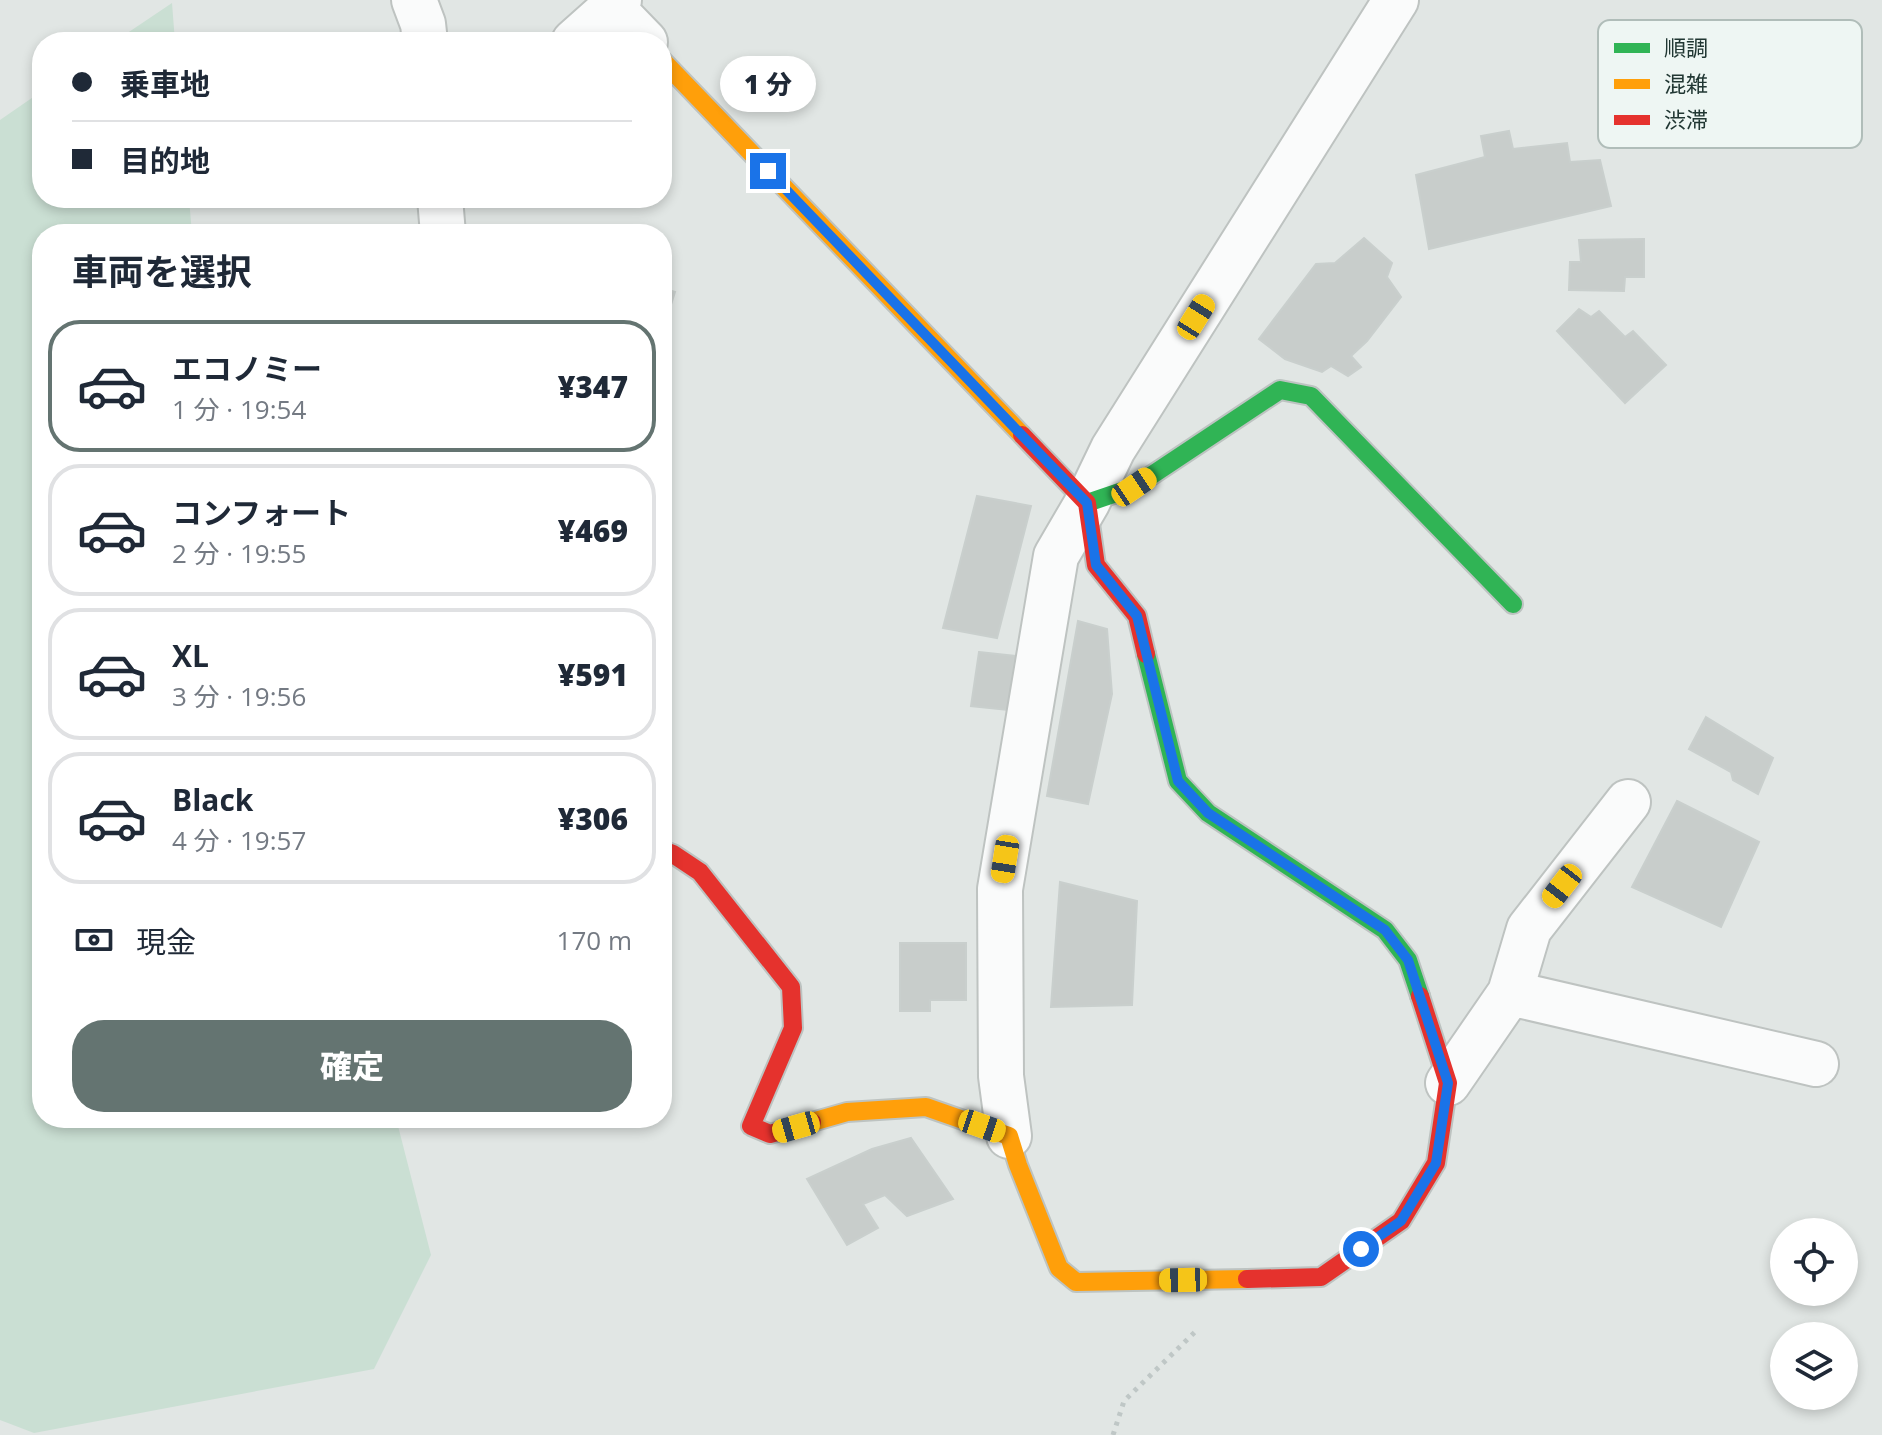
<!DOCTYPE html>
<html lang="ja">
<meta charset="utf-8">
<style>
:root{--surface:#fff;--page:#f6f6f7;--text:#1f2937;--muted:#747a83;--line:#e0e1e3;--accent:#647471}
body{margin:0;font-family:"Open Sans","Noto Sans JP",sans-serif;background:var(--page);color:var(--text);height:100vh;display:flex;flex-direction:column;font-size:30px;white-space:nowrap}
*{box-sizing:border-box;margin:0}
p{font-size:26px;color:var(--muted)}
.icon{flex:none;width:44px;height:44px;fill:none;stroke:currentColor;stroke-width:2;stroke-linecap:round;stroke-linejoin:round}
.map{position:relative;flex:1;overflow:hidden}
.side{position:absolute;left:32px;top:224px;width:640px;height:904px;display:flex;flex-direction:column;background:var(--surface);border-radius:32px;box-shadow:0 4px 12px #0003}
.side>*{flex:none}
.guide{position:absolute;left:32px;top:32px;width:640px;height:176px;border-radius:32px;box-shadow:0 4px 12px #0003;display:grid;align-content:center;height:176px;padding:0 40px;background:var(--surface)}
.controls{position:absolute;left:1770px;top:1218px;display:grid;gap:16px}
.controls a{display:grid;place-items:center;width:88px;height:88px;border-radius:50%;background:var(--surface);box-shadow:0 4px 12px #0003;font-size:40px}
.end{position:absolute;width:36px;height:36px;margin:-18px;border:10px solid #1a73e8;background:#fff;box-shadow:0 0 0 4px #fff}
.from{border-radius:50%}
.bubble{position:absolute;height:56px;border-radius:28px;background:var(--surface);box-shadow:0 4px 12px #0003;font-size:26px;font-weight:800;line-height:56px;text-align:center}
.car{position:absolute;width:24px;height:48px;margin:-24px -12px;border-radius:10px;box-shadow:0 0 6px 2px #0007;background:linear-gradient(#f5c518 24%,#345 0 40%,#f5c518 0 76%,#345 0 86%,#f5c518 0)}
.guide b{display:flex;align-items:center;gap:28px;height:76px;font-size:30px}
.guide b+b{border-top:2px solid var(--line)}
.guide i{width:20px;height:20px;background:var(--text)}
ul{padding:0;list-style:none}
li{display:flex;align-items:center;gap:24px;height:132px;margin:0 16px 12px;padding:0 24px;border:4px solid var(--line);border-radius:32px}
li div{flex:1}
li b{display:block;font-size:30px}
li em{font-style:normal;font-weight:800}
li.active{border-color:var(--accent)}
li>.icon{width:72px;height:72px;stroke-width:1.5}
h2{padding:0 40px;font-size:36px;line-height:96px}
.pay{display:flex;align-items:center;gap:20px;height:88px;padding:0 40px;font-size:30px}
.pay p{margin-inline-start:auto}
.primary-button{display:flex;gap:16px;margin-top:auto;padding:16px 40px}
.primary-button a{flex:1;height:92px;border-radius:32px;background:var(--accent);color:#fff;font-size:32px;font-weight:800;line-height:92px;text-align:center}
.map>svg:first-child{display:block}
.green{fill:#cadfd3}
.building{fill:#c8cdcb;stroke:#c9cfcd;stroke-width:2}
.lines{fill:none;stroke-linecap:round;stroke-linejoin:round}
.street-casing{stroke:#bec3c1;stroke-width:48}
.fast-casing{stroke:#bdc3c1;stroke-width:22}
.slow-casing{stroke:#bdc3c1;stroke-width:22}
.jam-casing{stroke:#bdc3c1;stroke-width:22}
.path{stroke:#bfc7c6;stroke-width:5;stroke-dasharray:4 6;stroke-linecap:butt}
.street{stroke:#fafbfb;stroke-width:44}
.fast{stroke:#30b455;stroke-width:18}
.slow{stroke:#ff9f0a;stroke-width:18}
.jam{stroke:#e5322d;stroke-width:18}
.route{stroke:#1a73e8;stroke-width:10}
.key{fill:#eef6f3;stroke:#b0bdb9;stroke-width:2}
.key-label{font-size:22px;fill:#213733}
</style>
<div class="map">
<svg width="1882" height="1435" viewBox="0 0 1882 1435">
<rect width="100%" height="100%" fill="#e1e6e4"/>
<path class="green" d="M172 3 175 42H114Z
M42 91V198H189L192 234H42V1118H396L431 1255 374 1369 34 1433 0 1420V120Z"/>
<path class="building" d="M1509 131 1513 149 1567 143 1570 162 1600 160 1611 206 1429 249 1416 175 1485 157 1481 136Z
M1364 238 1392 263 1387 277 1401 297 1367 341 1351 356 1361 367 1348 376 1331 366 1322 372 1285 359 1259 339 1316 264 1335 263Z
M1644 239V277H1625L1624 291 1569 290 1570 262H1581L1579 240Z
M662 288 675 292 662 333Z
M1579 309 1591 317 1599 311 1625 337 1633 331 1666 365 1625 403 1557 331Z
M977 496 1031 506 997 638 943 628Z
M1078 621 1107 629 1112 694 1088 804 1047 796Z
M979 652 1015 656 1008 710 971 706Z
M1706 717 1773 758 1758 794 1733 780 1731 772 1689 749Z
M1677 801 1759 842 1721 927 1632 887Z
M1060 882 1137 901 1132 1005 1051 1007Z
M900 943H966V1000H930V1011H900Z
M911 1138 953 1199 907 1216 885 1195 863 1204 878 1228 847 1245 807 1179 872 1149Z"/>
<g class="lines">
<defs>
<path id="street" d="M414 0 423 24 425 42
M612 8 645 42
M574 42 612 8 619 0
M440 198 443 234
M1510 993 1816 1064
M1448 1083 1510 993 1529 929 1628 802
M1009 1136 1001 1076 1000 889 1056 556 1087 503 1113 449 1396 0"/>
<path id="fast" d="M1087 503 1134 487 1280 390 1311 396 1513 604
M1146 654 1178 781 1208 813 1385 930 1408 960 1420 996"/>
<path id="slow" d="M662 60 1022 435
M812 1122 847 1112 926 1107 1009 1136 1018 1165 1059 1268 1076 1282 1247 1279"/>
<path id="jam" d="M1022 435 1087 503 1096 565 1137 616 1146 654
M662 850 673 854 700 872 791 987 793 1028 751 1126 770 1134 812 1122
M1247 1279 1321 1277 1401 1221 1436 1163 1448 1083 1420 996"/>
</defs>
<use href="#street" class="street-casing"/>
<use href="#fast" class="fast-casing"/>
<use href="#slow" class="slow-casing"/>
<use href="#jam" class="jam-casing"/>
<path class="path" d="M1113 1435 1124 1401 1197 1330"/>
<use href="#street" class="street"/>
<use href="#fast" class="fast"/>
<use href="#slow" class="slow"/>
<use href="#jam" class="jam"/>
</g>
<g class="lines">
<path class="route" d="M768 171 1087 503 1096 565 1137 616 1178 781 1208 813 1385 930 1408 960 1448 1083 1436 1163 1401 1221 1361 1249"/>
</g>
<rect x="1598" y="20" width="264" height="128" rx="12" class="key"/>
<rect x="1614" y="43" width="36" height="10" fill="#30b455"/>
<rect x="1614" y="79" width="36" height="10" fill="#ff9f0a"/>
<rect x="1614" y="115" width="36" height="10" fill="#e5322d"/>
<g class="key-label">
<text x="1664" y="56">順調</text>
<text x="1664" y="92">混雑</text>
<text x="1664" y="128">渋滞</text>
</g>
</svg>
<div class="controls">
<a><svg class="icon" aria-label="locate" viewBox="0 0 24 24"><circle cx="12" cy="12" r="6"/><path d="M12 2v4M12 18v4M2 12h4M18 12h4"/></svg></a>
<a><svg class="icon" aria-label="layers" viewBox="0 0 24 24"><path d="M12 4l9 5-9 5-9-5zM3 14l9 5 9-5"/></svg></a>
</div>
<i class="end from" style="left:1361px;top:1249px"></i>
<i class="end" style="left:768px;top:171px"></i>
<div class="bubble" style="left:720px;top:56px;width:96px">1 分</div>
<i class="car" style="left:1196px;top:317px;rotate:32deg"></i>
<i class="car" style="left:1134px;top:487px;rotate:56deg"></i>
<i class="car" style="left:1005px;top:859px;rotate:189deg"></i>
<i class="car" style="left:1562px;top:886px;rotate:218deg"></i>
<i class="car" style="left:982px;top:1126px;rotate:109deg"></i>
<i class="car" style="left:796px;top:1127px;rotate:254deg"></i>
<i class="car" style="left:1183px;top:1280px;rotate:269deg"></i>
<div class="guide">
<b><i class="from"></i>乗車地</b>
<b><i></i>目的地</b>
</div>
<section class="side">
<h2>車両を選択</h2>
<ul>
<li class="active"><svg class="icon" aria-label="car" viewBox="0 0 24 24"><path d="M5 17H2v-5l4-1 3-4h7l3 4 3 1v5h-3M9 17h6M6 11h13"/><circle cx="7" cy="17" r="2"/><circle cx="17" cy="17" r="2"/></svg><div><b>エコノミー</b><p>1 分 · 19:54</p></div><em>¥347</em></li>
<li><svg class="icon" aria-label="car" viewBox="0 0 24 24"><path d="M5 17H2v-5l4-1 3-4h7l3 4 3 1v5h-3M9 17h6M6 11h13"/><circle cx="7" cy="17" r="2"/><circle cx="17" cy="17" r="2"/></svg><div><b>コンフォート</b><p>2 分 · 19:55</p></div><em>¥469</em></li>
<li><svg class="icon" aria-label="car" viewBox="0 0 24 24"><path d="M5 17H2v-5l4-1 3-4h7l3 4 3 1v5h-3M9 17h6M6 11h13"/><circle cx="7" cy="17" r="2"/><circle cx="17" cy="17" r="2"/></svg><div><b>XL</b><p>3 分 · 19:56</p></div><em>¥591</em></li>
<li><svg class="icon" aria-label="car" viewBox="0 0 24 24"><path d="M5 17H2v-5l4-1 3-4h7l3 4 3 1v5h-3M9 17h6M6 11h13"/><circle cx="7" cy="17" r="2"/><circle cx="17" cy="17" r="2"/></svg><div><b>Black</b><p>4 分 · 19:57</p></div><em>¥306</em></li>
</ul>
<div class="pay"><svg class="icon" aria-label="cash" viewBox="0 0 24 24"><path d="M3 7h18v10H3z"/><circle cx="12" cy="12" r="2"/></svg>現金<p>170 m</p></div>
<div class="primary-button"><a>確定</a></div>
</section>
</div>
